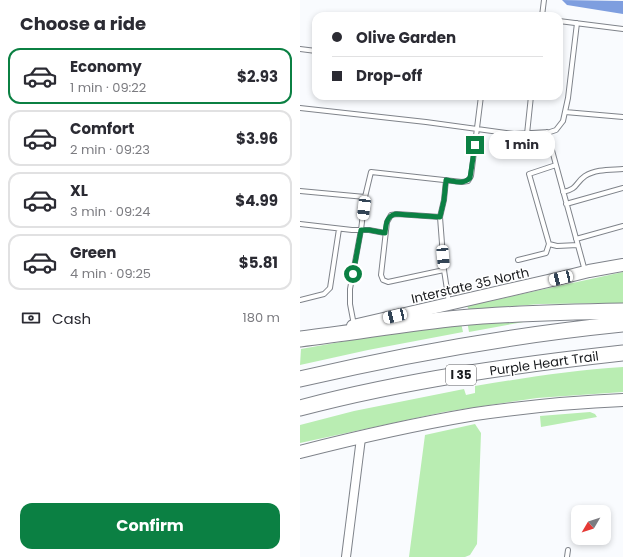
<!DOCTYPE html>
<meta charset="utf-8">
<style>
:root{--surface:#fff;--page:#f7f7f7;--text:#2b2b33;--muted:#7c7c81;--line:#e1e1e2;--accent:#0b8043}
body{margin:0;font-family:Poppins,sans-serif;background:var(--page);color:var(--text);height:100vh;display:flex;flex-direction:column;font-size:15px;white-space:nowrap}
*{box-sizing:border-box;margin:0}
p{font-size:13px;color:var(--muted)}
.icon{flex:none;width:22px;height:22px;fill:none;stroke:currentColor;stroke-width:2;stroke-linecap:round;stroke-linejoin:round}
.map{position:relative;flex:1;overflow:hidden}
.drawer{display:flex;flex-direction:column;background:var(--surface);width:300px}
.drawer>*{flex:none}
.banner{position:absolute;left:12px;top:12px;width:251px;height:88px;border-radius:12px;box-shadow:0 2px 6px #0003;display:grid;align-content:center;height:88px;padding:0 20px;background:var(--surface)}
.needle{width:26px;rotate:231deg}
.controls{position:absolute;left:271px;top:505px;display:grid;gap:8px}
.controls a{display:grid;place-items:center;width:40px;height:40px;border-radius:8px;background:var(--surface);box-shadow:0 2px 6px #0003;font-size:20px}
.end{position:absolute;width:18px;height:18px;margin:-9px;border:5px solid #0b8043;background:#fff;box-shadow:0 0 0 2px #fff}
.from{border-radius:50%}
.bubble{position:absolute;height:28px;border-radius:12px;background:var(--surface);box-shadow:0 2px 6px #0003;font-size:13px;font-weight:700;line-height:28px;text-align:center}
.car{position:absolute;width:12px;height:24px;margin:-12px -6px;border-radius:5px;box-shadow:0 0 3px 1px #0007;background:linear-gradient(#fff 24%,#345 0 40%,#fff 0 76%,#345 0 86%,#fff 0)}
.banner b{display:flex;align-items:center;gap:14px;height:38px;font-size:15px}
.banner b+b{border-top:1px solid var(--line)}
.banner i{width:10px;height:10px;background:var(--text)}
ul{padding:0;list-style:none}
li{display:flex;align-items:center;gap:12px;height:56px;margin:0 8px 6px;padding:0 12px;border:2px solid var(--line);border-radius:12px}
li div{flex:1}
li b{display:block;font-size:15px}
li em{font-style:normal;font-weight:700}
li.active{border-color:var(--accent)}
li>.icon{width:36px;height:36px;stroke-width:1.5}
h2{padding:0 20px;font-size:18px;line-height:48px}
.pay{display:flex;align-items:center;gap:10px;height:44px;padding:0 20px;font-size:15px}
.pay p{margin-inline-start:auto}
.action{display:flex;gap:8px;margin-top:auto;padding:8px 20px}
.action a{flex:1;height:46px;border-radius:12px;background:var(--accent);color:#fff;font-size:16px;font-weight:700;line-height:46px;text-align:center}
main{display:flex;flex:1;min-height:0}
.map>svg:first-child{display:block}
.green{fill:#b9edb2}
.water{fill:#7e9edf}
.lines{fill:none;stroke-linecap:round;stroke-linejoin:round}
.service-casing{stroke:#7f838a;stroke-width:6}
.minor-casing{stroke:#7f838a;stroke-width:10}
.secondary-casing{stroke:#7f838a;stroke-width:14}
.motorway-casing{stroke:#7f838a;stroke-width:17}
.service{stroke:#fff;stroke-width:4}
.minor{stroke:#fff;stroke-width:8}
.secondary{stroke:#fff;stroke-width:12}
.motorway{stroke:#fff;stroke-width:15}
.route{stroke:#0b8043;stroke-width:5}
.labels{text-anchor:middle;stroke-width:3;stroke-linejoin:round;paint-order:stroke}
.shield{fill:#fff;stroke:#5e5f62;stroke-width:1}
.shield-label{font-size:12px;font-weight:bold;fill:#191b1e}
.street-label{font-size:13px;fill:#191b1e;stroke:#fff}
</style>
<main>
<section class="drawer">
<h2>Choose a ride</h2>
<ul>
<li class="active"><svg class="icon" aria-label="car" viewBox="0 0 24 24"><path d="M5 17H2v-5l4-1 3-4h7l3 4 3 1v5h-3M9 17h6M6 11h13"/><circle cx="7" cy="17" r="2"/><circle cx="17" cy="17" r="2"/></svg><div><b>Economy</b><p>1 min · 09:22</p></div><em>$2.93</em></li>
<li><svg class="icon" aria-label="car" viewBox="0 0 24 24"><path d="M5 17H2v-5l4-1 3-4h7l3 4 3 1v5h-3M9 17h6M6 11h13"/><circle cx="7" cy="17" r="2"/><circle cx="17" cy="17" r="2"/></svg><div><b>Comfort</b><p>2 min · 09:23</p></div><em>$3.96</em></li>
<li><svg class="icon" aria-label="car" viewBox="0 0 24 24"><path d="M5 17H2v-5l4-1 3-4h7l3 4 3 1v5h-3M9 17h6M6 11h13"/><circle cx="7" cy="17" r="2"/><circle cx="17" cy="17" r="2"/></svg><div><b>XL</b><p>3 min · 09:24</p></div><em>$4.99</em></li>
<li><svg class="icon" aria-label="car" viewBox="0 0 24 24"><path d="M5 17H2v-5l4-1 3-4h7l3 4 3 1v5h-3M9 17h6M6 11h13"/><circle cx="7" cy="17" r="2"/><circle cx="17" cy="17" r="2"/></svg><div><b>Green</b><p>4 min · 09:25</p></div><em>$5.81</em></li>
</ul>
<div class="pay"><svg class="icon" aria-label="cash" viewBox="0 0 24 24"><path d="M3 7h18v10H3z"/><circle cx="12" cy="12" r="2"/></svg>Cash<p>180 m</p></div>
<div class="action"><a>Confirm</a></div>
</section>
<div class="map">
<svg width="323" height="557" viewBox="0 0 323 557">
<rect width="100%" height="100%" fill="#f9fbfe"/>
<path class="green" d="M323 272V303L239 304 169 310 167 306Z
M227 317 229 321 169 332 167 321Z
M161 323 163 332 68 350 0 365 1 349 68 337Z
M323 367V392L237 398 144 412 0 443V425L54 411 164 389 166 395 175 393V386C224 378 273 370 323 367Z
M290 412 295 414 297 417 241 427 240 416Z
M175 424 181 433 177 544 170 555 165 557H109L125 435Z"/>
<path class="water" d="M262 0 323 1V14L267 5Z"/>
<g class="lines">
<defs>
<path id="service" d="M242 16 244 0
M259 21 323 29
M0 49 16 51
M0 108 126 122 214 134 250 132 256 130 263 121 268 98 277 23
M265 112 323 117
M247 132 285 271
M227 134 231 96
M146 180 144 200 140 217 144 270 149 303
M0 191 65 197
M263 192C278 189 275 183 285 176 296 169 311 170 323 169
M266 204 323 188
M140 217 97 214 91 215 87 222 81 275 83 280 88 282 144 270
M0 224 52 230H69L85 233
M276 239 323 226
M249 244 229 174 256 165
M218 260 246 253 249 244 257 246 278 245
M0 300 24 294 30 288 39 229
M54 325 50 304V289L61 230 65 197 71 172 162 182 168 181 171 176 181 96
M267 557 268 550"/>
<path id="minor" d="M46 557 61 438"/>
<path id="secondary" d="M53 326 261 278 289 271 323 265
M0 452C58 437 116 424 175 414 224 407 274 402 323 400"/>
<path id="motorway" d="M0 339C53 333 106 323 159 318 214 313 268 312 323 311
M0 379C107 354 214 335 323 324
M0 408C106 380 215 365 323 353"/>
</defs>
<use href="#service" class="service-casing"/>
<use href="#minor" class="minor-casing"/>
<use href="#secondary" class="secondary-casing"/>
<use href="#motorway" class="motorway-casing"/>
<use href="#service" class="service"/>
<use href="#minor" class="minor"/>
<use href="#secondary" class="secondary"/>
<use href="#motorway" class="motorway"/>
</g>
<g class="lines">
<path class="route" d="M53 274 61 230H69L85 233C86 225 86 217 95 214L140 217 144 200 146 180C154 181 163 185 170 178L175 145"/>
</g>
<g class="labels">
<rect class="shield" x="146" y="365" width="30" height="20" rx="3"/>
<g class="shield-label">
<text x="161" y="379">I 35</text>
</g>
<g class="street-label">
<text transform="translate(170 285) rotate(-13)" y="5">Interstate 35 North</text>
<text transform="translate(244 363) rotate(-8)" y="5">Purple Heart Trail</text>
</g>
</g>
</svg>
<div class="controls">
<a><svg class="needle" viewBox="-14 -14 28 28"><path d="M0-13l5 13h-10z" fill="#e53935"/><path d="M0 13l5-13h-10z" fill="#7c7c81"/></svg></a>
</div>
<i class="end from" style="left:53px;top:274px"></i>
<i class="end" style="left:175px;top:145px"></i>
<div class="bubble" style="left:189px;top:131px;width:66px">1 min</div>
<i class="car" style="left:64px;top:208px;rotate:187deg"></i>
<i class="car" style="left:143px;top:257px;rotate:175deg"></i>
<i class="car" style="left:261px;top:278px;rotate:257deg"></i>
<i class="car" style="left:95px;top:316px;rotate:257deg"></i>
<div class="banner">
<b><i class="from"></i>Olive Garden</b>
<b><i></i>Drop-off</b>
</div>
</div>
</main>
